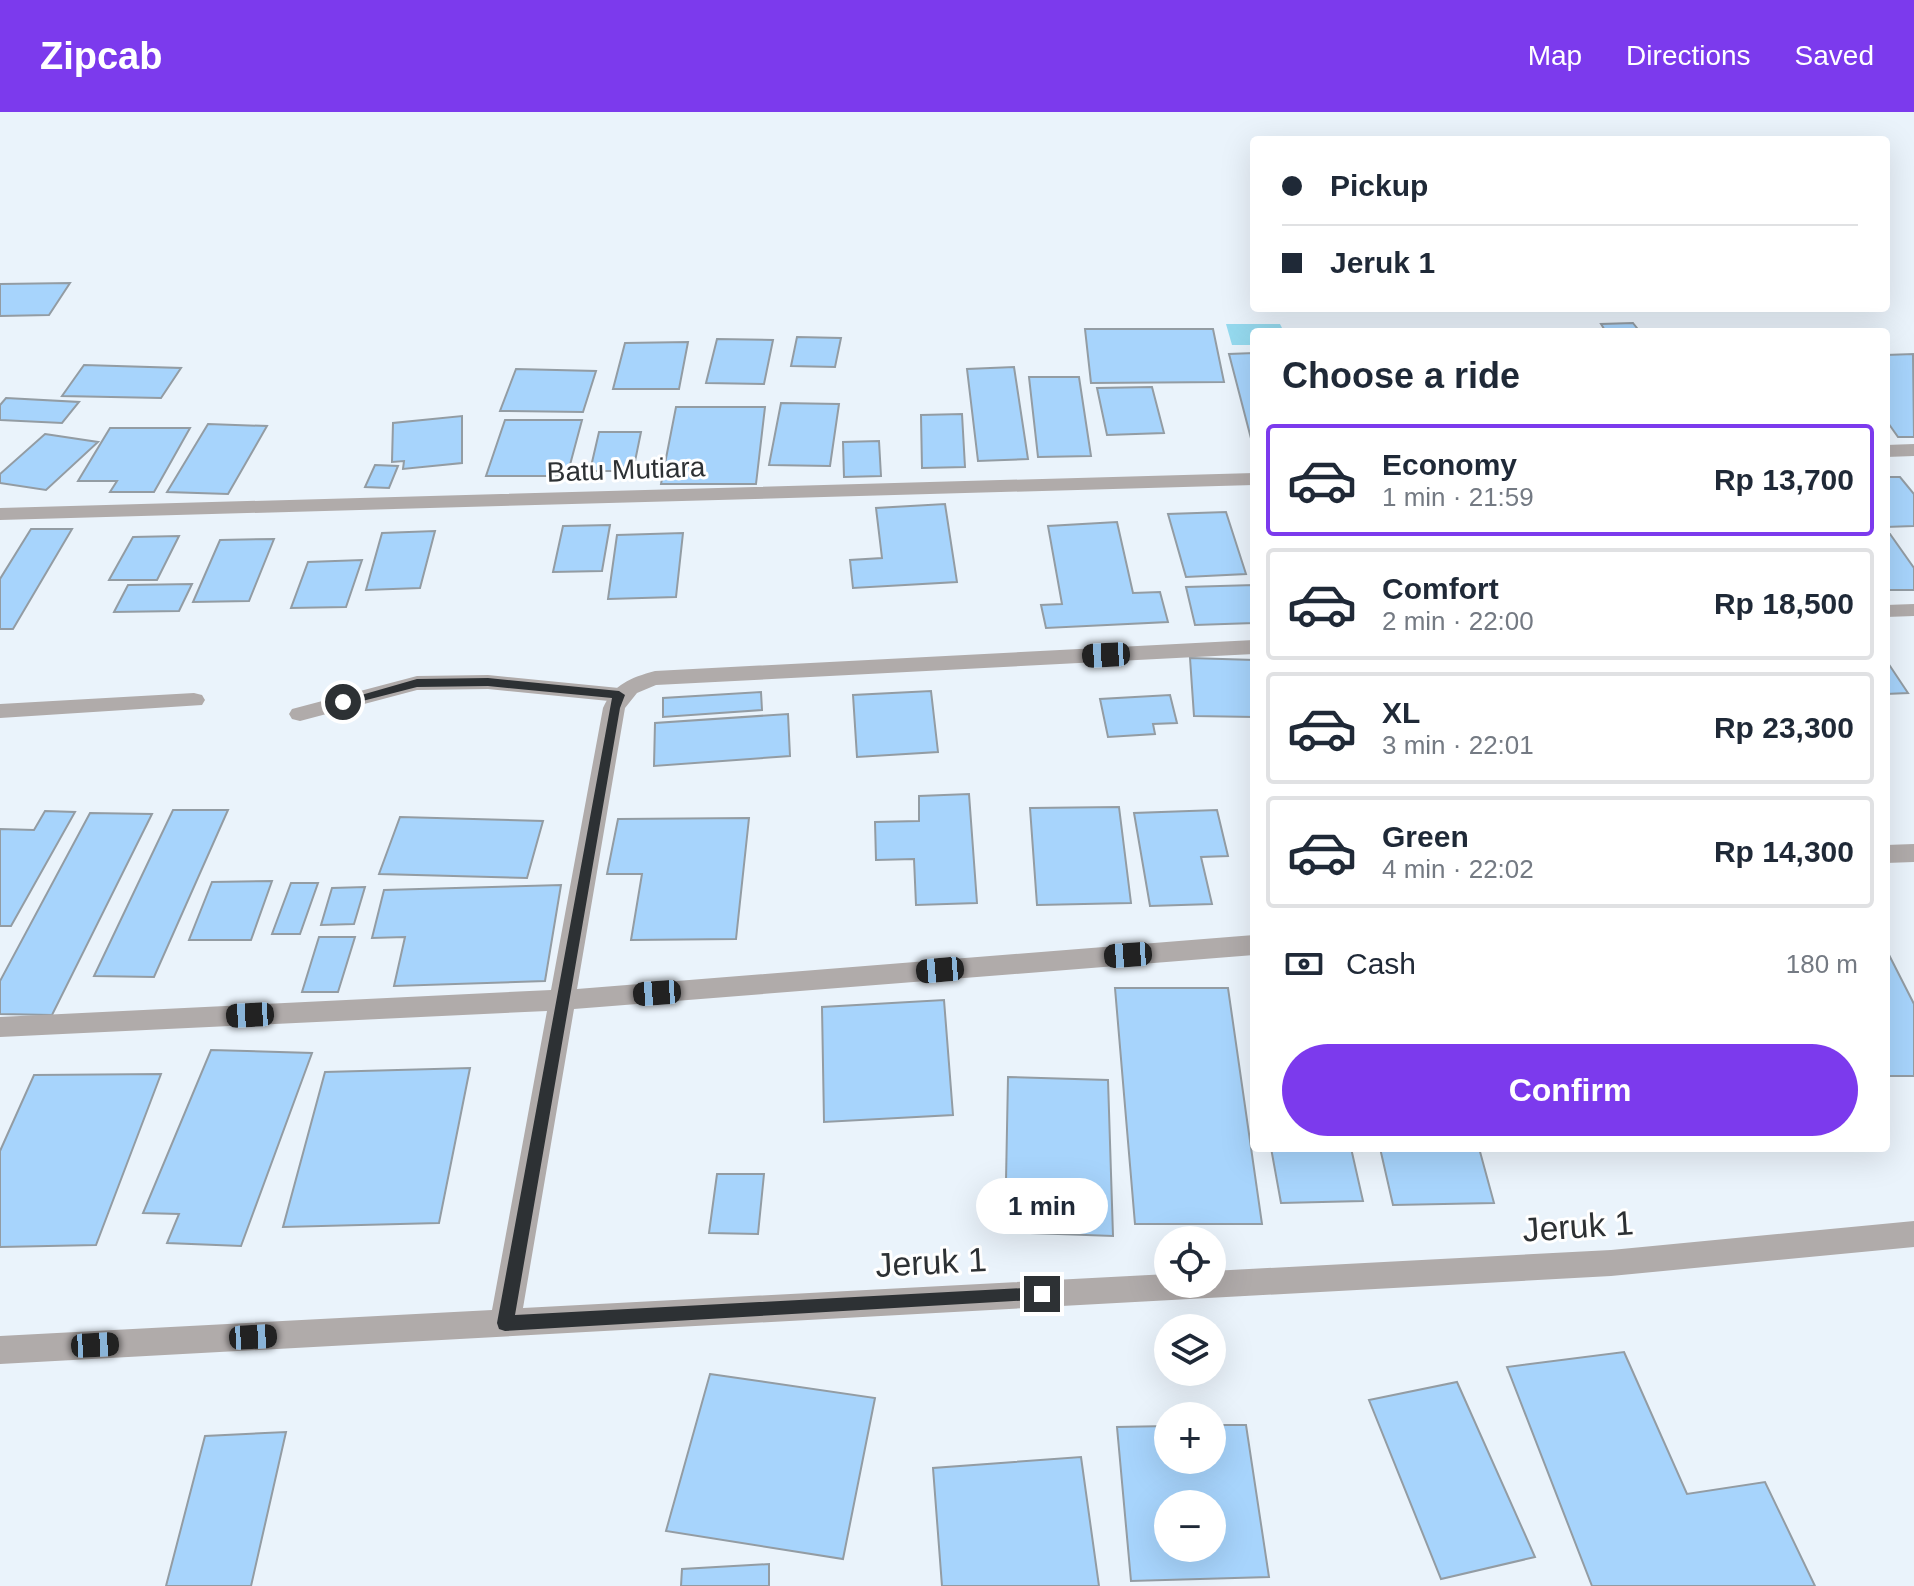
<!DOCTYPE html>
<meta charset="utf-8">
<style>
:root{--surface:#fff;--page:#f6f6f7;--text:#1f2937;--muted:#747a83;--line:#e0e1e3;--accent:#7c3aed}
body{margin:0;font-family:Arial,sans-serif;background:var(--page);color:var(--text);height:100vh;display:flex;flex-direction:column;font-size:30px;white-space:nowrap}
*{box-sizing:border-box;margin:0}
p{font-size:26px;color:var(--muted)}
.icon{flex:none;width:44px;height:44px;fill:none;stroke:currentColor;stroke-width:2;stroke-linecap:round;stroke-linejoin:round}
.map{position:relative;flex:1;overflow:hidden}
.sheet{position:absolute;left:1250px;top:216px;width:640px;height:824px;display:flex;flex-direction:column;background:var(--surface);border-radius:8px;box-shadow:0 8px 32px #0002}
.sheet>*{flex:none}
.hud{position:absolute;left:1250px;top:24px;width:640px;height:176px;border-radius:8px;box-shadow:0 8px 32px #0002;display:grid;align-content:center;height:176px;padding:0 32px;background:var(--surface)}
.fabs{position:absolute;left:1154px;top:1114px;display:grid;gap:16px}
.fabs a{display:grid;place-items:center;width:72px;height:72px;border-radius:50%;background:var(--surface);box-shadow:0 8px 32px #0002;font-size:40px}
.end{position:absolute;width:36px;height:36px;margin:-18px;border:10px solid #2d3134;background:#fff;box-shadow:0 0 0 4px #fff}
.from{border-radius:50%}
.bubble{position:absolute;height:56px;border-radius:28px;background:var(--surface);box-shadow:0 8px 32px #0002;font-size:26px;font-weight:700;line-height:56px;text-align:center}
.car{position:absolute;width:24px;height:48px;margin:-24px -12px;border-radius:10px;box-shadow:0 0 6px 2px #0007;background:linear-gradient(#222 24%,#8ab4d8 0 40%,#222 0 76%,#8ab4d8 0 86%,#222 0)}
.hud b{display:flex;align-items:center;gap:28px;height:76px;font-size:30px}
.hud b+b{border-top:2px solid var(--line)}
.hud i{width:20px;height:20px;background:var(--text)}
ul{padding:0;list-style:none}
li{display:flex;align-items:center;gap:24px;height:112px;margin:0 16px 12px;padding:0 16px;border:4px solid var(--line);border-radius:8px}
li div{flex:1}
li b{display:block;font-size:30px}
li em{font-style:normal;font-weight:700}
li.current{border-color:var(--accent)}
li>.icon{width:72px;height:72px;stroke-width:1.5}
h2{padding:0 32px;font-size:36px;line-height:96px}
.pay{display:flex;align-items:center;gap:20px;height:88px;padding:0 32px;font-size:30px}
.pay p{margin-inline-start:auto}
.cta{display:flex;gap:16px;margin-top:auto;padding:16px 32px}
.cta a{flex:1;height:92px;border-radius:48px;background:var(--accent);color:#fff;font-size:32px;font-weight:700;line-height:92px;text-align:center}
header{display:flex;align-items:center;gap:48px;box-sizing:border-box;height:112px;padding:0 40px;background:var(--accent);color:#fff}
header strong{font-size:38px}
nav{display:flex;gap:44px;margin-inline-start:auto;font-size:28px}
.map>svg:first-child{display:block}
.water{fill:#95d9ee}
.building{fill:#a7d4fc;stroke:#939ca3;stroke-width:2;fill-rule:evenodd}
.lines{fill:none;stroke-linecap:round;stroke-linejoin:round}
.lane{fill:#b0abaa;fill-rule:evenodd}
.street{fill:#b0abaa;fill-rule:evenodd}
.route{fill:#2d3134}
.labels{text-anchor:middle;stroke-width:6;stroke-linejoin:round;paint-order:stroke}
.street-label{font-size:28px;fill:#2d3134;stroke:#fff}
.near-street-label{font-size:34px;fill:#2d3134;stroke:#fff}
</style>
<header>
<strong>Zipcab</strong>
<nav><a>Map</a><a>Directions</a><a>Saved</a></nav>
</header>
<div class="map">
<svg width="1914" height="1474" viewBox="0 0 1914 1474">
<rect width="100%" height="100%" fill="#eaf3fb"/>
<path class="water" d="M1226 212H1280L1284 220H1254V233H1232Z"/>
<path class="building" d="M70 171 49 203 0 204V172Z
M1633 211 1640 220H1606L1601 212Z
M1085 217H1213L1224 270 1091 271Z
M797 225 841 226 835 255 791 254Z
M717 227 773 228 764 272 706 271Z
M688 230 679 277H613L625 231Z
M1254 241V338L1229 242Z
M1913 242 1914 325H1898L1886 308V243Z
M84 253 181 256 161 286 62 284Z
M1014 255 1028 347 978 349 967 257Z
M516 257 596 259 583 300 500 299Z
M1029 265H1079L1091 344 1038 345Z
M1152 275 1164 321 1107 323 1097 276Z
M6 286 79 290 62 311 0 308V293Z
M781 291 839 292 830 354 769 353Z
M676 295H765L756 372H661Z
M962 302 965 355 922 356 921 303Z
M462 304V351L403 357 404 349 392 350 393 311Z
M505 308H582L567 364H486Z
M208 312 267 314 228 382 167 380Z
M110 316H190L154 380H110L117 369H78Z
M599 320H641L633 359H590Z
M45 322 98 330 46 378 0 371V362Z
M879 329 881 364 844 365 843 330Z
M375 353 398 354 389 376 365 375Z
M1886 365H1900L1914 382V414L1886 415Z
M945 392 957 470 853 476 850 448 882 446 876 396Z
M1226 400 1246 462 1186 465 1168 402Z
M1117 410 1133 481 1160 480 1168 510 1046 516 1041 493 1062 492 1048 414Z
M610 413 602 459 553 460 563 414Z
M31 417H72L13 517H0V467Z
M435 419 420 476 366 478 382 421Z
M683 421 676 485 608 487 617 423Z
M1886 422H1890L1914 456V478H1886Z
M179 424 157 468H109L133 425Z
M274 427 249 489 193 490 220 428Z
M362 448 346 495 291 496 308 450Z
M192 472 179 499 114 500 128 473Z
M1254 473V511L1195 513 1186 475Z
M1190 546 1254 548V605L1194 604Z
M1886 548 1908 581 1886 582Z
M931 579 938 640 857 645 853 583Z
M761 580 762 598 663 605V586Z
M1170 583 1177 611 1153 612 1155 622 1108 625 1100 587Z
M788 602 790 644 654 654 655 611Z
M969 682 977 791 916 793 914 747 876 748 875 710 919 709V684Z
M1119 695 1131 791 1037 793 1030 696Z
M173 698H228L154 865 94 864Z
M1217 698 1228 744 1201 745 1212 792 1150 794 1134 701Z
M45 699 75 700 11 814H0V717L34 718Z
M90 701 152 702 52 903 0 902V869Z
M400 705 543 709 527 766 379 762Z
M749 706 736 827 631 828 642 762H607L618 707Z
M272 769 251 828H189L212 770Z
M291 771H318L300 822H272Z
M561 773 545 869 394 874 405 825 372 826 384 778Z
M365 775 354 812 321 813 332 776Z
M319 825H355L338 880H302Z
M1886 837 1914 892V964H1886Z
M1115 876H1228L1262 1112H1135Z
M944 888 953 1003 824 1010 822 895Z
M211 938 312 941 241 1134 167 1131 179 1102 143 1101Z
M470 956 439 1111 283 1115 325 960Z
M161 962 96 1133 0 1135V1039L34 963Z
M1008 965 1108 968 1113 1124 1005 1120Z
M1271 1036H1351L1363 1089 1281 1091Z
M1380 1036H1479L1494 1091 1393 1093Z
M717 1062H764L758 1122 709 1121Z
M1624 1240 1687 1382 1765 1370 1815 1474H1592L1507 1255Z
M710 1262 875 1286 843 1447 666 1419Z
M1457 1270 1535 1445 1441 1467 1369 1288Z
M1212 1313H1246L1269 1465 1131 1469 1117 1315 1168 1314V1348H1212ZM1168 1392H1212V1436H1168Z
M286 1320 251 1474H166L205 1324Z
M1081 1345 1099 1474H942L933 1356Z
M769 1452V1474H681L682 1457Z"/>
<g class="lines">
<path class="lane" d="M488 563 619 576 627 578 630 583 627 588 619 590 488 577 417 578 300 609 292 607 289 602 292 597 417 564Z"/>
<path class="street" d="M1914 332V344L1886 345V333Z
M1254 361V373L0 408V396Z
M1914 492V504L1886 505V493Z
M1254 528V542L656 573 637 581 625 596 577 877 1254 823V843L574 897 523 1196 1168 1162V1172H1212V1159L1611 1138 1914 1109V1135L1611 1164 0 1252V1224L492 1198 547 899 0 925V905L551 878 603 596C614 572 630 566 655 559Z
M194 581 202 583 205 588 202 593 0 606V592Z
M1914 732V750L1886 751V733Z"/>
</g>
<path class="route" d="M488 566 619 579 625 583 620 596 515 1203 1042 1175 1048 1177V1187L505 1219 499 1217 497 1211 612 586 488 574 417 575 343 594 337 590 417 567Z"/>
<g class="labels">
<g class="street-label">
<text transform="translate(626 357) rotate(-2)" y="10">Batu Mutiara</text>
</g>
<g class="near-street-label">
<text transform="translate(1578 1114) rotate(-4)" y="12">Jeruk 1</text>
<text transform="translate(931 1150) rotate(-3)" y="12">Jeruk 1</text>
</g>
</g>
</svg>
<div class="fabs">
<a><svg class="icon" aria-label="locate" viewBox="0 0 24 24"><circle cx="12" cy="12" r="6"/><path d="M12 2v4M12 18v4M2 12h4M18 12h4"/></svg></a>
<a><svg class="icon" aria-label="layers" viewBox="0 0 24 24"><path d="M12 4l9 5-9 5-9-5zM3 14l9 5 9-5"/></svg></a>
<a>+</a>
<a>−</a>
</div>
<i class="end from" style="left:343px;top:590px"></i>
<i class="end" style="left:1042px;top:1182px"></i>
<div class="bubble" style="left:976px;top:1066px;width:132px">1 min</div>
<i class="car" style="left:1106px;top:543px;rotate:267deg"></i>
<i class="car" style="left:1128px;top:843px;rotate:266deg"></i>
<i class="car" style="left:940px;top:858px;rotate:265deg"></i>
<i class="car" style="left:657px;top:881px;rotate:266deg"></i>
<i class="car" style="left:250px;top:903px;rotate:267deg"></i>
<i class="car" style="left:253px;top:1225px;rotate:87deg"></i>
<i class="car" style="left:95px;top:1233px;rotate:87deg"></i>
<div class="hud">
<b><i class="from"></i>Pickup</b>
<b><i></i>Jeruk 1</b>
</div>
<section class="sheet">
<h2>Choose a ride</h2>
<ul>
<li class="current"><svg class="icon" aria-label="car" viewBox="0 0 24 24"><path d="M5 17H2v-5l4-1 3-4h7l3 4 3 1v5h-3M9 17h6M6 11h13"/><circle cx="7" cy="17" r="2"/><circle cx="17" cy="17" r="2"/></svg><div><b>Economy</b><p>1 min · 21:59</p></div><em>Rp 13,700</em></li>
<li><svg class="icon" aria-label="car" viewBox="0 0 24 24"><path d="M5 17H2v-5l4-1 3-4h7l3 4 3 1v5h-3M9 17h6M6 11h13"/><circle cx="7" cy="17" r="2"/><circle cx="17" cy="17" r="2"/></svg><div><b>Comfort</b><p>2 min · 22:00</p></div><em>Rp 18,500</em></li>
<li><svg class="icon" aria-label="car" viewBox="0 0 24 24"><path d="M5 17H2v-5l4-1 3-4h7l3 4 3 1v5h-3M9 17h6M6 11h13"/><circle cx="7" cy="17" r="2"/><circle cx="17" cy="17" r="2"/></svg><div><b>XL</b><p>3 min · 22:01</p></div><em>Rp 23,300</em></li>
<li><svg class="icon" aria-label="car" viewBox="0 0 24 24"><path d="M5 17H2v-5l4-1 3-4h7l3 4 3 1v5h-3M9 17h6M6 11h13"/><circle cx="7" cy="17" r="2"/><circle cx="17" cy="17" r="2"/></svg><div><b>Green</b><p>4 min · 22:02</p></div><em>Rp 14,300</em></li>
</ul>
<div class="pay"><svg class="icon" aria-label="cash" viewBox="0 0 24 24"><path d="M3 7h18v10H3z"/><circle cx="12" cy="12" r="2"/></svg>Cash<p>180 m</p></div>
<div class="cta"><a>Confirm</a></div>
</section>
</div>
